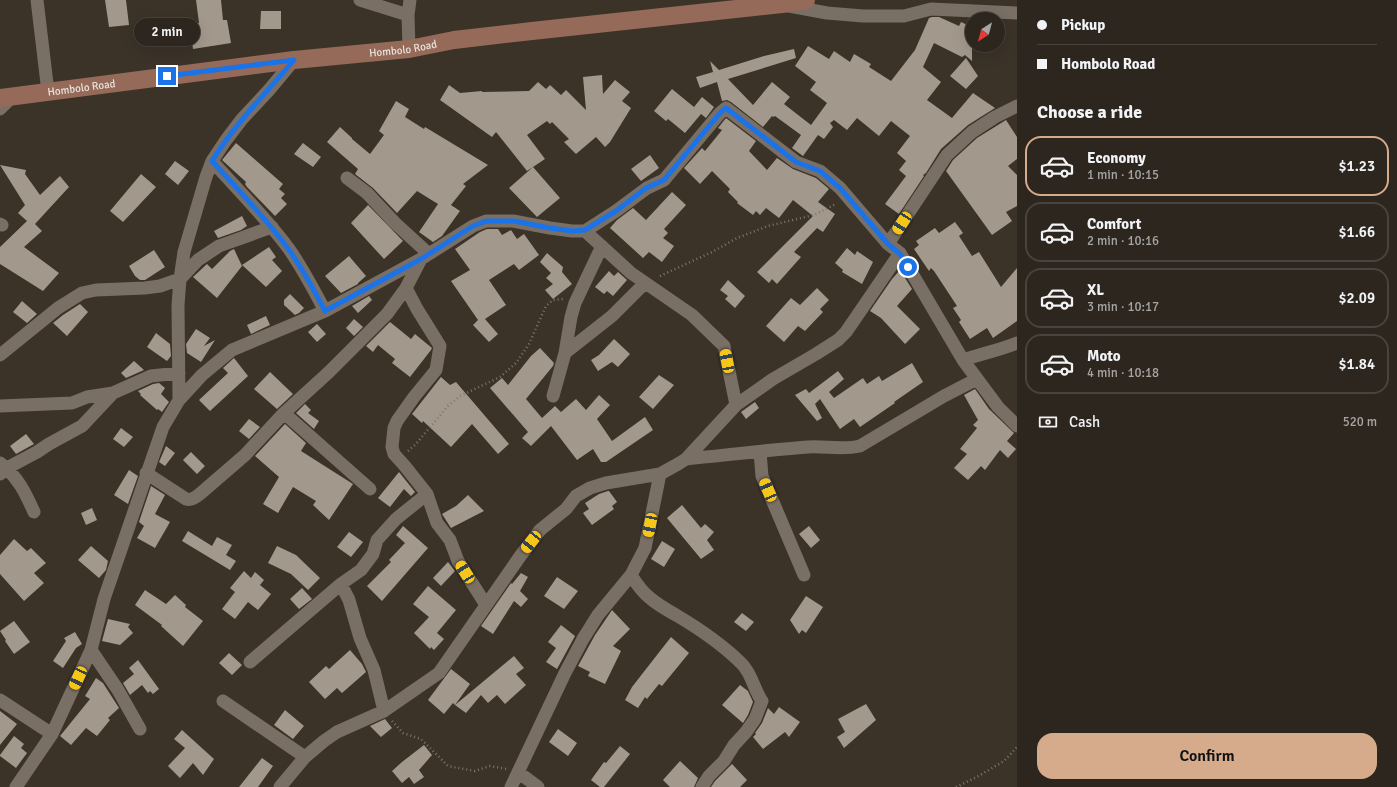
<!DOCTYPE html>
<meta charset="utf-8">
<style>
:root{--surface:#2c261e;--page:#342e27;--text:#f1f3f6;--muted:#a6a5a4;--line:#48433c;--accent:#d6ab8b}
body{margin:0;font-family:Signika,sans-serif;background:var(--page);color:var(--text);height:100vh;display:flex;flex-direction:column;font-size:15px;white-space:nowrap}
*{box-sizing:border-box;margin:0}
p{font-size:13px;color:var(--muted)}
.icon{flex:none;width:22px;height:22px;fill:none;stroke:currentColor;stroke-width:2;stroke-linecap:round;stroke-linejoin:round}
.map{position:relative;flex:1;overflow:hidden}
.details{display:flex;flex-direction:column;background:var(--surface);width:380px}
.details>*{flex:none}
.banner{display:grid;align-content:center;height:88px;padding:0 20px;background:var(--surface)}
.needle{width:26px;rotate:216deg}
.fabs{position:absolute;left:965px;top:12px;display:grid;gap:8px}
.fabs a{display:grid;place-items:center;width:40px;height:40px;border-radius:50%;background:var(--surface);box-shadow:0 4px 16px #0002,0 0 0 1px var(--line);font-size:20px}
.end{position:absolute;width:18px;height:18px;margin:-9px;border:5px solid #1a73e8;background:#fff;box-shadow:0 0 0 2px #fff}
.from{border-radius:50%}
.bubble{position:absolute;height:28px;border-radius:14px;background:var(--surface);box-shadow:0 4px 16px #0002,0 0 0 1px var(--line);font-size:13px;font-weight:600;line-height:28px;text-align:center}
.car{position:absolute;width:12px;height:24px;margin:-12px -6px;border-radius:5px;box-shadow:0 0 3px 1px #0007;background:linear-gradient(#f5c518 24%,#345 0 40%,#f5c518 0 76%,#345 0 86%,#f5c518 0)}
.banner b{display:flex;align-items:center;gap:14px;height:38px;font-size:15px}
.banner b+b{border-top:1px solid var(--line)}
.banner i{width:10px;height:10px;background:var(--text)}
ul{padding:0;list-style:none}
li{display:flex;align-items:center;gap:12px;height:60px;margin:0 8px 6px;padding:0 12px;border:2px solid var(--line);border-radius:16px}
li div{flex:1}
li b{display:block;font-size:15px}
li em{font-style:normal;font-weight:600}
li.active{border-color:var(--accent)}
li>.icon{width:36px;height:36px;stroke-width:1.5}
h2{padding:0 20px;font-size:18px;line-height:48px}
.pay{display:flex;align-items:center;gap:10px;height:44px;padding:0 20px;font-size:15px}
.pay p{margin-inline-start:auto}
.action{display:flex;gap:8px;margin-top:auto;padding:8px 20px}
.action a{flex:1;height:46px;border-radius:16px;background:var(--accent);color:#111;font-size:16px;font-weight:600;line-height:46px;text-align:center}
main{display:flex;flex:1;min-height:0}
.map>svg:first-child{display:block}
.building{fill:#a3988c}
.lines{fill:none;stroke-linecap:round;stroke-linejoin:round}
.path{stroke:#7e766e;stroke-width:2.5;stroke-dasharray:1 3;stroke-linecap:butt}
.street{stroke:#796f64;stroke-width:13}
.secondary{stroke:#956a59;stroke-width:18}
.route{stroke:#1a73e8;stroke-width:5}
.labels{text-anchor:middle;stroke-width:4;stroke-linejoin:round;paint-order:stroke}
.street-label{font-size:11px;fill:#e9e3dd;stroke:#1e1a16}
</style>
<main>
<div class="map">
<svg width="1017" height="787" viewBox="0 0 1017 787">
<rect width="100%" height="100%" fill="#3b3228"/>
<path class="building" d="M105 0H126L129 25 109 27Z
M196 0H221L223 20H227L231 43 193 49 190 24 199 23Z
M261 11H281V29H260Z
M932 17H939L959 26 961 22 972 27V61L965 55 962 57 934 43 923 67 941 82 927 100 952 118 973 93 995 108 968 125 941 149 926 173 923 175 924 176 899 214 885 204 906 176 899 170 906 161 897 153 910 136 891 121 879 136 857 118 847 130 834 120 830 123 833 127 824 139 818 135 803 156 792 148 801 135 775 116 773 117 772 116 763 127 731 102 727 100 722 101 717 82 700 88 696 77 713 72 710 61 719 70 764 56 794 49 796 58 728 79 753 105 772 82 790 97 784 104 811 125 827 103 810 90 816 82 795 66 808 46 829 59 834 51 850 62 854 54 871 64 869 67 891 81 915 50 929 18Z
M966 58 978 76 966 89 950 76Z
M602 75 603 94 615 80 630 92 622 101 631 108 610 142 605 147 596 137 576 154 564 142 569 139 552 122 550 124 547 121 527 135 545 159 533 167 560 198 537 217 509 188 533 167 527 171 496 132 492 137 440 100 449 85 460 93 482 91V92L529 91 538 82 546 89 550 85 561 95 566 90 586 110 583 77Z
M672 89 694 107 702 97 714 107 706 118 701 114 685 133 668 119 666 121 654 111Z
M396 101 409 109 405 117 424 129 425 127 488 165 463 184 466 186 451 205 460 211 442 236 433 242 419 232 438 204 417 191 397 213 373 188 355 174 358 169 327 142 340 127 352 138V139L370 154 384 135 379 131Z
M726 118 756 141 749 151 767 170 777 158 793 169 816 178 829 189 818 202 835 214 823 232 817 228 794 252 801 257 777 284 772 279 769 283 757 272 813 216 793 200 779 218 766 208 760 215 756 211 753 215 737 203 738 202 728 192 730 189 712 171 700 184 684 168 702 148 705 151 722 130 718 128Z
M1006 120 1017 137V159L1008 166 1017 175V206L1006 212 1012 221 992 235 946 171 953 160 977 138Z
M236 143 283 184 279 189 285 194 281 198 287 204 275 216 247 187 245 184 246 182 222 160Z
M303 143 321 157 313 167 294 154Z
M650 155 659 168 641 181 631 169Z
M175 161 189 171 178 185 165 174Z
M0 165 26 170 25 174 40 195 60 176 69 187 35 224 42 231 24 247 59 273 43 291 0 264V247L27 221 18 213 25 205Z
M141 174 156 187 123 222 110 211Z
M672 192 686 205 664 229 668 233 663 238 674 246 662 262 649 252 643 258 610 228 617 220 633 208 646 220Z
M368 205 403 241 384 259 351 223Z
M242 216 247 226 241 230 218 238 214 231Z
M955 222 963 233 959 236 972 256 979 252 1001 287 1017 268V321L993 338 987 328 970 339 959 322 961 320 953 308 957 306 934 271 931 268 929 271 914 249 919 245 916 241 935 228 939 233Z
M487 229H498L502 235 511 230 517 239 524 234 539 255 519 270 514 264 489 280 506 305 485 319 498 334 489 342 473 325 478 320 451 281 470 270 455 249 480 232Z
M269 247 276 257 272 260 282 271 266 287 242 265Z
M847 248 855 255 857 251 873 262 862 284 842 272 843 270 835 263Z
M234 249 242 266 217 298 193 277 207 264 212 269 230 251Z
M154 250 165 267 145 280H140L135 276 129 266Z
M547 253 563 267 562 272 572 284 553 299 545 290 553 284 546 278 551 273 540 262Z
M349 256 366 276 358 283V284L341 293 325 276Z
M900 270 912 289 897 306 920 329 905 344 881 318 870 311 892 279Z
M609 271 614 276 618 272 627 280 613 296 607 291 604 294 595 287Z
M728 280 745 296 735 308 725 299 728 296 720 290Z
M817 288 829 300 820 309 823 312 805 331 798 326 784 342 766 326 791 298 800 305Z
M290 294 304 308 299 313 295 315 284 305V300Z
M369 296 372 300 358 313 352 306Z
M22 301 37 314 27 323 13 312Z
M80 304 88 312 67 336 53 323 63 315Z
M266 316 270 325 251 334 247 325Z
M354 319 363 327 354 336 346 328Z
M390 322 411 339 415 334 432 348 431 350 410 377 392 363 395 359 378 345 373 352 366 346Z
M317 324 326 334 317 342 308 332Z
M196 329 210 338 204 346 215 340 201 362 187 353 186 344Z
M156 333 170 344 171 356 167 361 147 347Z
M614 339 630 354 618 367 612 362 598 371 591 360 599 355Z
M540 348 554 363 553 366 526 399 542 418 555 406 561 412 576 399 586 410 599 395 610 405 597 419 612 441 645 417 653 430 606 462H601L593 449 577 460 551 426 531 446 522 438 528 432 490 388 502 378 508 385 531 356Z
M234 358 248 376 210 411 199 400 228 373 223 368Z
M134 361 144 370 126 378 121 373Z
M912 363 923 382 894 402 895 403 860 427 854 419 840 429 820 399 815 404 822 418 817 421 795 395 806 389 809 393 838 371 844 379 829 392 834 398 863 378 867 384 879 376 882 381Z
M270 372 293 394 277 409 254 389Z
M659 375 674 385 653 409 639 397Z
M441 377 450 385 456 382 509 444 498 454 472 424 451 447 423 421 422 423 412 414Z
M159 383 165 388 161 394 169 402 162 412 158 409 157 410 140 395 141 394 138 391 153 384Z
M975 389 989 409 1014 433 1007 441 1016 449 1008 458 1000 450 985 470 981 466 968 480 954 468 967 454 960 449 977 428 973 425 978 420 964 395Z
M755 402 759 408 746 419 741 412Z
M305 404 311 410 308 413 319 421 314 429 296 413Z
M249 419 260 427 249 439 239 431Z
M285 424 306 443 301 451 353 484 329 520 313 505 316 501 293 487 278 513 263 504 279 477 255 456Z
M121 428 133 437 124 447 113 439Z
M26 434 34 444 16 454 10 446Z
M166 446 175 453 165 466 159 462Z
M191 452 205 466 197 474 183 460Z
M129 470 138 476 128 504 114 495Z
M399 472 415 492 411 496 404 489 390 507 378 498Z
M151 486 165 495 155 514 170 522 155 548 137 538 144 526 139 522Z
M608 491H609L617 502 612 506 614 509 592 525 583 513 589 509 585 503 599 494Z
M468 495 484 511 451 528 442 514 456 506Z
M682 505 701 528 705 524 714 532 707 540 714 550 701 559 667 518Z
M92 508 97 520 86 525 81 513Z
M403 526 428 548 382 601 367 586 391 562 389 560 405 543 396 535Z
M809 526 820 540 811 548 799 534Z
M188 531 212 546 217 537 232 545 226 555 236 561 230 570 182 541Z
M349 532 363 542 351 557 337 547Z
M14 539 27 551 31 548 46 563 34 573 44 583 24 601 0 574V555Z
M662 541 675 549 664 567 651 559Z
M91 546 108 561 106 570 99 578 78 560Z
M277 546 296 555 320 578 308 590 291 574 268 563Z
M448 562 455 571 441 586 433 578Z
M244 571 251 578 255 572 264 580 260 585 271 594 258 610 248 602 235 619 222 609 235 592 230 588Z
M521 573 528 577 520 591 528 599 521 607 514 601 493 634 481 626 511 583 512 584Z
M557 577 578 591 564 609 544 596Z
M428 586 456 610 437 633 444 639 434 650 431 647 430 649 414 633 429 617 413 604Z
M302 588 312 599 299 609 290 599Z
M145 590 166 604 175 595 186 605 185 607 203 621 183 646 161 626 162 625 135 605Z
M806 596 823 607 806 633 802 630 799 634 790 620Z
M612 610 630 629 613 646 621 651 605 684 588 676 590 672 578 666 595 635Z
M742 613 754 622 746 631 734 622Z
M108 619 130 624 128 627 133 633 120 645 102 641Z
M14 621 30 642 14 654 5 641 6 640 0 631Z
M561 625 575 636 557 669 546 662 556 648 548 642Z
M75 632 82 644 76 648 63 668 53 661 66 641 64 638Z
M671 637 689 653 662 686 659 684 647 699 645 697 638 708 625 700 632 687Z
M350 650 362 664 366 672 342 693 337 688 325 699 309 682 326 666 329 669Z
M229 653 242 665 232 675 219 663Z
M514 656 524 668 516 674 526 685 505 704 497 695 488 703 481 695 466 713 455 705Z
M138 660 159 689 153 694 150 691 148 693 142 685 130 695 123 683 134 674 129 668Z
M451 669 470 684 455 705 453 703 444 714 428 700Z
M96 678 103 683 119 708 108 718 110 720 97 736 86 728 71 745 60 736 90 699 85 696Z
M740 685 748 691 753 702 748 715 743 723 722 705Z
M866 704 876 720 844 748 837 737 845 732 838 719Z
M779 707 800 722 789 737 785 732 763 749 753 737 756 734 755 733 762 723 768 708 774 714Z
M285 710 304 726 293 739 274 725Z
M0 711 17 724 0 745Z
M385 719 392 728 381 737 370 726Z
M558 729 577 743 568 756 549 742Z
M182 730 214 759 203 775 193 763 180 778 168 766 185 748 174 739Z
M14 736 24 744 21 748 27 753 16 768 0 756V755Z
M424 745 432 755 419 770 424 777 414 784 409 777 402 783 392 771 402 762Z
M620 746 630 754 604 787H600L591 780 604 762 606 763Z
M262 758 273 766 258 787H239Z
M680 761 698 778 694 787H670L663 780Z
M732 764 747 780 740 787H711L715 781Z"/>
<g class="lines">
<path class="path" d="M660 276 712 252 737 238 768 226 814 215 836 204
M408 451 415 445 448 406 460 396 500 377 516 363 529 344 546 306 553 300 563 299
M392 721 403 733 421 739 448 766 475 771 490 766 506 769
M956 787 977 777 1004 761 1017 747"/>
<path class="street" d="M37 0 48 92
M360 0 408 15
M789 6 827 13 863 16H904L931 9 1017 13
M409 49 408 15 410 0
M0 109 13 96
M212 161C238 190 266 218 289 249 303 269 314 290 325 311
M347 178 367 193 395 223 429 254
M0 224 2 225
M585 231 631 273 692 315 724 346 736 405
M888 244 947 155 972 132 995 117 1017 106
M406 288 417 309 440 346 436 370 414 397 397 421 394 428 392 447 394 454 404 465 427 494 437 523 450 540 458 561 486 605
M565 353 612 316 645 283
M0 355 58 308 82 293 96 290 145 288 160 286 180 279 198 260 219 246 272 227
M963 360C981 354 1000 350 1017 343
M553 396 565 353 571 317 575 303 602 246
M179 400 178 305 180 279 184 252 206 177 212 161 226 140 242 119 269 90 294 60
M0 406 72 403 87 397 113 393 151 376 179 373
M284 413 370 489
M760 452 762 476 804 575
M686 459C727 455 767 450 808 447 825 446 843 450 860 446L944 396 977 379
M0 463C18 477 25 492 34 512
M146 473 186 499C192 501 197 496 201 493L245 455 284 413 329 372 387 314 406 288 421 259
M0 474 7 468 37 452 49 444 82 426 113 393
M631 575C636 583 642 592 650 598 658 605 667 610 676 615 698 628 724 646 742 664 752 674 754 690 762 701L755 719 746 732 734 745 724 761 709 776 702 787
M91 650 118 690 140 729
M250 662 341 584
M0 700 52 734
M223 701 305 757
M384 711 374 670 360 638 349 600 341 584 361 570 373 554 377 540 396 519 427 494
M518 772 538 787
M16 787 52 734 91 650 104 599 163 427 179 400 202 375 232 350 325 311 421 259 473 226 486 221H513L550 228 572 231H585L616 211 647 188 664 180 720 113 726 108 796 162 820 171 840 188 888 244 900 253 963 360 998 407 1017 426
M280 787 305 757 324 741 337 732 384 711 439 673 521 555 540 530 566 509 576 496 590 488 606 483 660 474 678 464 686 459 736 405 773 379 816 354 838 340 846 332 900 253
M511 787 565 673 583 639 598 615 631 575 645 548 660 474"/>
<path class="secondary" id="s1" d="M0 98 294 60 409 49 454 40 532 31 782 4 806 0"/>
</g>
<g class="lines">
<path class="route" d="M167 76 294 60C266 93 235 124 212 161 238 190 266 218 289 250 303 269 314 290 325 311L421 259 473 226 486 221H514L550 228 572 231 585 230 616 211 646 188 664 180 720 113 726 108 796 162 820 171 840 188 888 244 900 254 908 267"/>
</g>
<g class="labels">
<g class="street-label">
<text dy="4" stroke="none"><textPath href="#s1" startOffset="406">Hombolo Road</textPath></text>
<text dy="4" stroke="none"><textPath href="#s1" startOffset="82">Hombolo Road</textPath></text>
</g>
</g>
</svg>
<div class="fabs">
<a><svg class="needle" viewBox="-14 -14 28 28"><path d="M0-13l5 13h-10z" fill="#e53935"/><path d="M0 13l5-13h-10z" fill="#a6a5a4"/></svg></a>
</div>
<i class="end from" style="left:908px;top:267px"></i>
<i class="end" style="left:167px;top:76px"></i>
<div class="bubble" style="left:134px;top:18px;width:66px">2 min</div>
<i class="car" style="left:902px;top:223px;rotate:213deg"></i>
<i class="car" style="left:727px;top:361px;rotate:349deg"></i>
<i class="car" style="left:768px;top:490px;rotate:337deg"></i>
<i class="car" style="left:650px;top:525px;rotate:191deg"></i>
<i class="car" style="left:531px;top:542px;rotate:218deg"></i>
<i class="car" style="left:465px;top:572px;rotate:328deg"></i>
<i class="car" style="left:78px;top:678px;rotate:205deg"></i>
</div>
<section class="details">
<div class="banner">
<b><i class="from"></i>Pickup</b>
<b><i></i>Hombolo Road</b>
</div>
<h2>Choose a ride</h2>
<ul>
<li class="active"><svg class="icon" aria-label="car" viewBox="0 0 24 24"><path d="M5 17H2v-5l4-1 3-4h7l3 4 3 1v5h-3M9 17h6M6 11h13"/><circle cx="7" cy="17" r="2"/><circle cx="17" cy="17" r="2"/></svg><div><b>Economy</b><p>1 min · 10:15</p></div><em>$1.23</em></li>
<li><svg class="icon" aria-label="car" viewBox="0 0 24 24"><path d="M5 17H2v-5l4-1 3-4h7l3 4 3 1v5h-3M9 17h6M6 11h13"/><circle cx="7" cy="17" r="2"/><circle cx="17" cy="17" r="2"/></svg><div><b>Comfort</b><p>2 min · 10:16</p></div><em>$1.66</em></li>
<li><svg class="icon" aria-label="car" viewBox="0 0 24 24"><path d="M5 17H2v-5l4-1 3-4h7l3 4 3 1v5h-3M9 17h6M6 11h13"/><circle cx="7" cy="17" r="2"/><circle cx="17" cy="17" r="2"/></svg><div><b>XL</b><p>3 min · 10:17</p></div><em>$2.09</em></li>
<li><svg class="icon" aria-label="car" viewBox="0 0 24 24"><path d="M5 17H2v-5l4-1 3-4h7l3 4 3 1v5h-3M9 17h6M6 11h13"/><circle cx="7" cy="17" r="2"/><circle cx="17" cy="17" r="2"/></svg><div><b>Moto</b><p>4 min · 10:18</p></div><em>$1.84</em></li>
</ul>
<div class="pay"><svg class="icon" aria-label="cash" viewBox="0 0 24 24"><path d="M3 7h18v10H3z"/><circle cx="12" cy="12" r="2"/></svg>Cash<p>520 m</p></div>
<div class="action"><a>Confirm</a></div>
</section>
</main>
